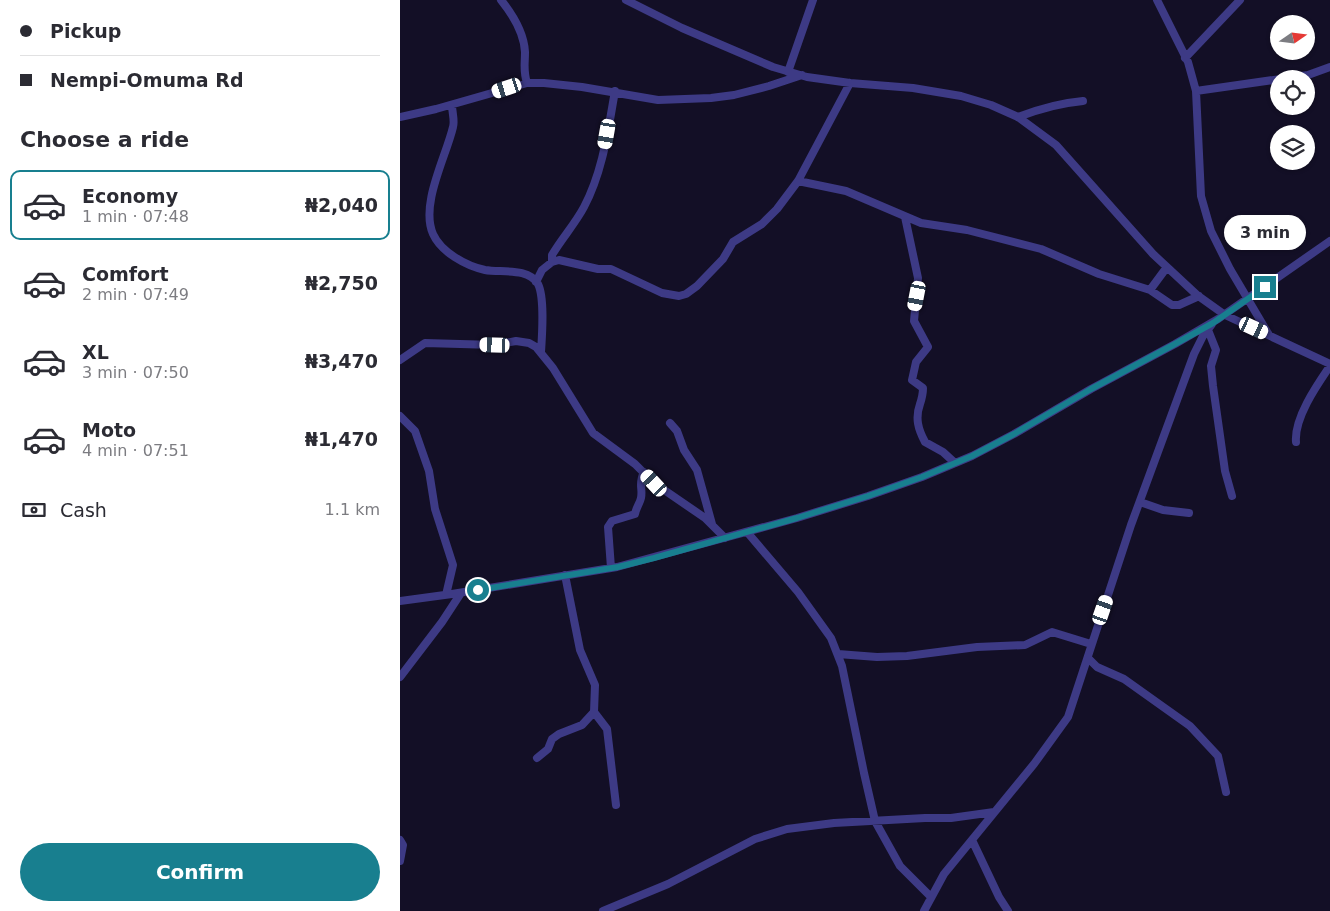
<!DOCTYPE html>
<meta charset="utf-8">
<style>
:root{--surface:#fff;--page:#f7f7f7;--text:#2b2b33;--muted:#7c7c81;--line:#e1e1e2;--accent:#187f8f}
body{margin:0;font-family:"DejaVu Sans",sans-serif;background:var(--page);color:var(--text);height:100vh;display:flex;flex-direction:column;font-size:19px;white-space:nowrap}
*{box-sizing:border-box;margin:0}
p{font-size:16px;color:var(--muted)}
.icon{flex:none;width:28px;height:28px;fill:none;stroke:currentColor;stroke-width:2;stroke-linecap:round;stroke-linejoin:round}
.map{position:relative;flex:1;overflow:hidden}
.panel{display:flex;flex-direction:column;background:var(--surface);width:400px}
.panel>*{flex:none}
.hud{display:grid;align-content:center;height:110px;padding:0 20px;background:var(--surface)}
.needle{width:32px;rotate:76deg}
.buttons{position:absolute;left:870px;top:15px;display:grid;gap:10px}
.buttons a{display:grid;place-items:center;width:45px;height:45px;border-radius:50%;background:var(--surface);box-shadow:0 1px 4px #0004;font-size:25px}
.end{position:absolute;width:22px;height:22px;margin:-11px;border:6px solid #187f8f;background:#fff;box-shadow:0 0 0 2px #fff}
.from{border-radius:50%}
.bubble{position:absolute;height:35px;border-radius:18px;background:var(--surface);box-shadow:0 1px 4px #0004;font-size:16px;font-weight:700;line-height:35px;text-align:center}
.car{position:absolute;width:15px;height:30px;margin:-15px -8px;border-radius:6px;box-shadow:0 0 4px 1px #0007;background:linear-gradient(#fff 24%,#345 0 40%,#fff 0 76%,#345 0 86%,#fff 0)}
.hud b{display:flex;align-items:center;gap:18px;height:48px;font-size:19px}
.hud b+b{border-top:1px solid var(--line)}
.hud i{width:12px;height:12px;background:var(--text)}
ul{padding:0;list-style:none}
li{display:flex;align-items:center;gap:15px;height:70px;margin:0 10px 8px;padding:0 10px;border:2px solid transparent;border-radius:10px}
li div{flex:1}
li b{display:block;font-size:19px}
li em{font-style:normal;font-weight:700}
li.selected{border-color:var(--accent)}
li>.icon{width:45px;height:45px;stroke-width:1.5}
h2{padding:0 20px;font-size:22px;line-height:60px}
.pay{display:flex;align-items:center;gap:12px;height:55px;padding:0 20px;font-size:19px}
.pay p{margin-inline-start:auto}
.button{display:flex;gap:10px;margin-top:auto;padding:10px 20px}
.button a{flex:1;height:58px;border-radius:30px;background:var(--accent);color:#fff;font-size:20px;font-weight:700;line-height:58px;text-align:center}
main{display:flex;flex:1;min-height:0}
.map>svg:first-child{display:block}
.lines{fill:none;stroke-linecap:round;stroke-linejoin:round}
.minor{stroke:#3d3a85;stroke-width:8}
.route{stroke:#187f8f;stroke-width:6}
</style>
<main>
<section class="panel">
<div class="hud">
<b><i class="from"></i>Pickup</b>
<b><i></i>Nempi-Omuma Rd</b>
</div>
<h2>Choose a ride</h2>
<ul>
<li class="selected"><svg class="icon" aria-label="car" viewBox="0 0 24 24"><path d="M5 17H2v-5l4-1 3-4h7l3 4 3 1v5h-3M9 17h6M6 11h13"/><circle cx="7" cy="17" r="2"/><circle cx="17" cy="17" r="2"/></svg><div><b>Economy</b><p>1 min · 07:48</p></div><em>₦2,040</em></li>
<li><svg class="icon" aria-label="car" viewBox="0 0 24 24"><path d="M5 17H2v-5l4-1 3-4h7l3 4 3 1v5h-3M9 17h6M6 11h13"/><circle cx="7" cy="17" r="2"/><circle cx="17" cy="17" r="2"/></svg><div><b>Comfort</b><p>2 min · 07:49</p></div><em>₦2,750</em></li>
<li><svg class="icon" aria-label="car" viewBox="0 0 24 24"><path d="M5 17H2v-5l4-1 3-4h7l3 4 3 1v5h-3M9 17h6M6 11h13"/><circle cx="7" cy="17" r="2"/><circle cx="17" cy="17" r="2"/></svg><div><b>XL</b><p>3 min · 07:50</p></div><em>₦3,470</em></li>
<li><svg class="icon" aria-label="car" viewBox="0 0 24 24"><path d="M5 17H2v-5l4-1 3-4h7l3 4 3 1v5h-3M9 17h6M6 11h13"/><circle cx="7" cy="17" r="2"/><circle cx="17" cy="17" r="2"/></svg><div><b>Moto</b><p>4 min · 07:51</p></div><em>₦1,470</em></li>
</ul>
<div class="pay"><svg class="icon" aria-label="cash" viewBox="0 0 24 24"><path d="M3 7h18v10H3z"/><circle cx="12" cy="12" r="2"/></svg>Cash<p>1.1 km</p></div>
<div class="button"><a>Confirm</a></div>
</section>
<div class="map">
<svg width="930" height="911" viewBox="0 0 930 911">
<rect width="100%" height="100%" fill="#130f26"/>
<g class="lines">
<path class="minor" d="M101 0C113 15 124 32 125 52 125 65 123 71 127 83
M226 0 282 28 373 67 407 77 450 83 513 88 561 96 591 105 618 117 656 145 753 254 797 295 825 315 930 364
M757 0 788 62 796 91 801 196 811 231 830 269 869 335
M785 58 840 0
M388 72 413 0
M796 91 908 75 930 67
M52 105C52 112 55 121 53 127 46 157 20 204 33 234 41 252 66 266 85 270 101 273 128 267 138 284 145 298 142 336 141 352
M0 117 36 109 127 83H144L182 87 258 100 311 98 334 95 369 86 402 75
M618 117C639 109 660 103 683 101
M398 181 446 191 521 223 567 230 641 249 699 274 750 290 772 305H779L799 296
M505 217 518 278 514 321 528 347 516 362 512 380 523 388C523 394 522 398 520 404 515 418 518 429 525 442L543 452 555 463
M152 262V255C162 238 175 224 184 207 203 171 208 130 215 91
M136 282 142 270 152 262 159 260 198 269H211L262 293 279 296 286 294 297 286 323 259 333 242 362 224 377 209 398 181 450 83
M750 290 767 267
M808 330 816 350 811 366 813 386 825 471 832 496
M0 360 25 343 95 345 116 341 129 343 136 347 153 368 193 433 235 464 254 483 305 518 325 538
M0 416 15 431 29 471 35 509 53 565 46 595
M270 423 277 431 284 450 297 470 312 524
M896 442C894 418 917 385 930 366
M740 502 763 510 789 513
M347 532 398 592 431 638 442 666 464 773 475 821 500 866 531 897
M211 568 208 527 212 521 235 514C236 508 240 503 241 498 243 488 238 484 244 472
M0 601 52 594 217 567 397 518 468 496 522 477 572 456 614 434 691 389 775 344 818 319 930 241
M438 654 477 657 507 656 577 647 625 645 652 632 691 644
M688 658 697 667 724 679 790 726 818 756 826 792
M0 677 42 622 61 593
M194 712 207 729 216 805
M137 758 148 749 152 739 159 734 182 725 194 712 195 685 180 650 165 575
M0 840 3 845 0 861
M572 840 599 897 608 911
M203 911 268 884 355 839 387 829 434 823 525 818H551L594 812
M524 911 544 874 634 764 668 717 731 525 794 354 803 336 812 324"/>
</g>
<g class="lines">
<path class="route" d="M78 590 218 567 254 558 397 518 468 496 522 477 572 456 614 434 691 389 775 344 813 323 865 287"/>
</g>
</svg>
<div class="buttons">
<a><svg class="needle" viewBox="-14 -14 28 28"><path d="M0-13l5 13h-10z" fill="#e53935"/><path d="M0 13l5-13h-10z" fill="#7c7c81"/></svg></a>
<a><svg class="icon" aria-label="locate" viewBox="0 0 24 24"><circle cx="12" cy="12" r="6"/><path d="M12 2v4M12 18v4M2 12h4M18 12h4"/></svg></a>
<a><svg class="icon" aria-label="layers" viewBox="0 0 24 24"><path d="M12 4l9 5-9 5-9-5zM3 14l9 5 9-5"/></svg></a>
</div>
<i class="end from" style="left:78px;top:590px"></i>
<i class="end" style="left:865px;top:287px"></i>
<div class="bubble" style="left:824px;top:215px;width:82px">3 min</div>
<i class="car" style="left:107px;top:88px;rotate:252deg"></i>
<i class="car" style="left:207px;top:134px;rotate:190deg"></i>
<i class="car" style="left:517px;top:296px;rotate:191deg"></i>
<i class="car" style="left:854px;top:328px;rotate:115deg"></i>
<i class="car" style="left:95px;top:345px;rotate:272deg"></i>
<i class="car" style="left:254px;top:483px;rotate:317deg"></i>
<i class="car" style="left:703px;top:610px;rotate:19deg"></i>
</div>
</main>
